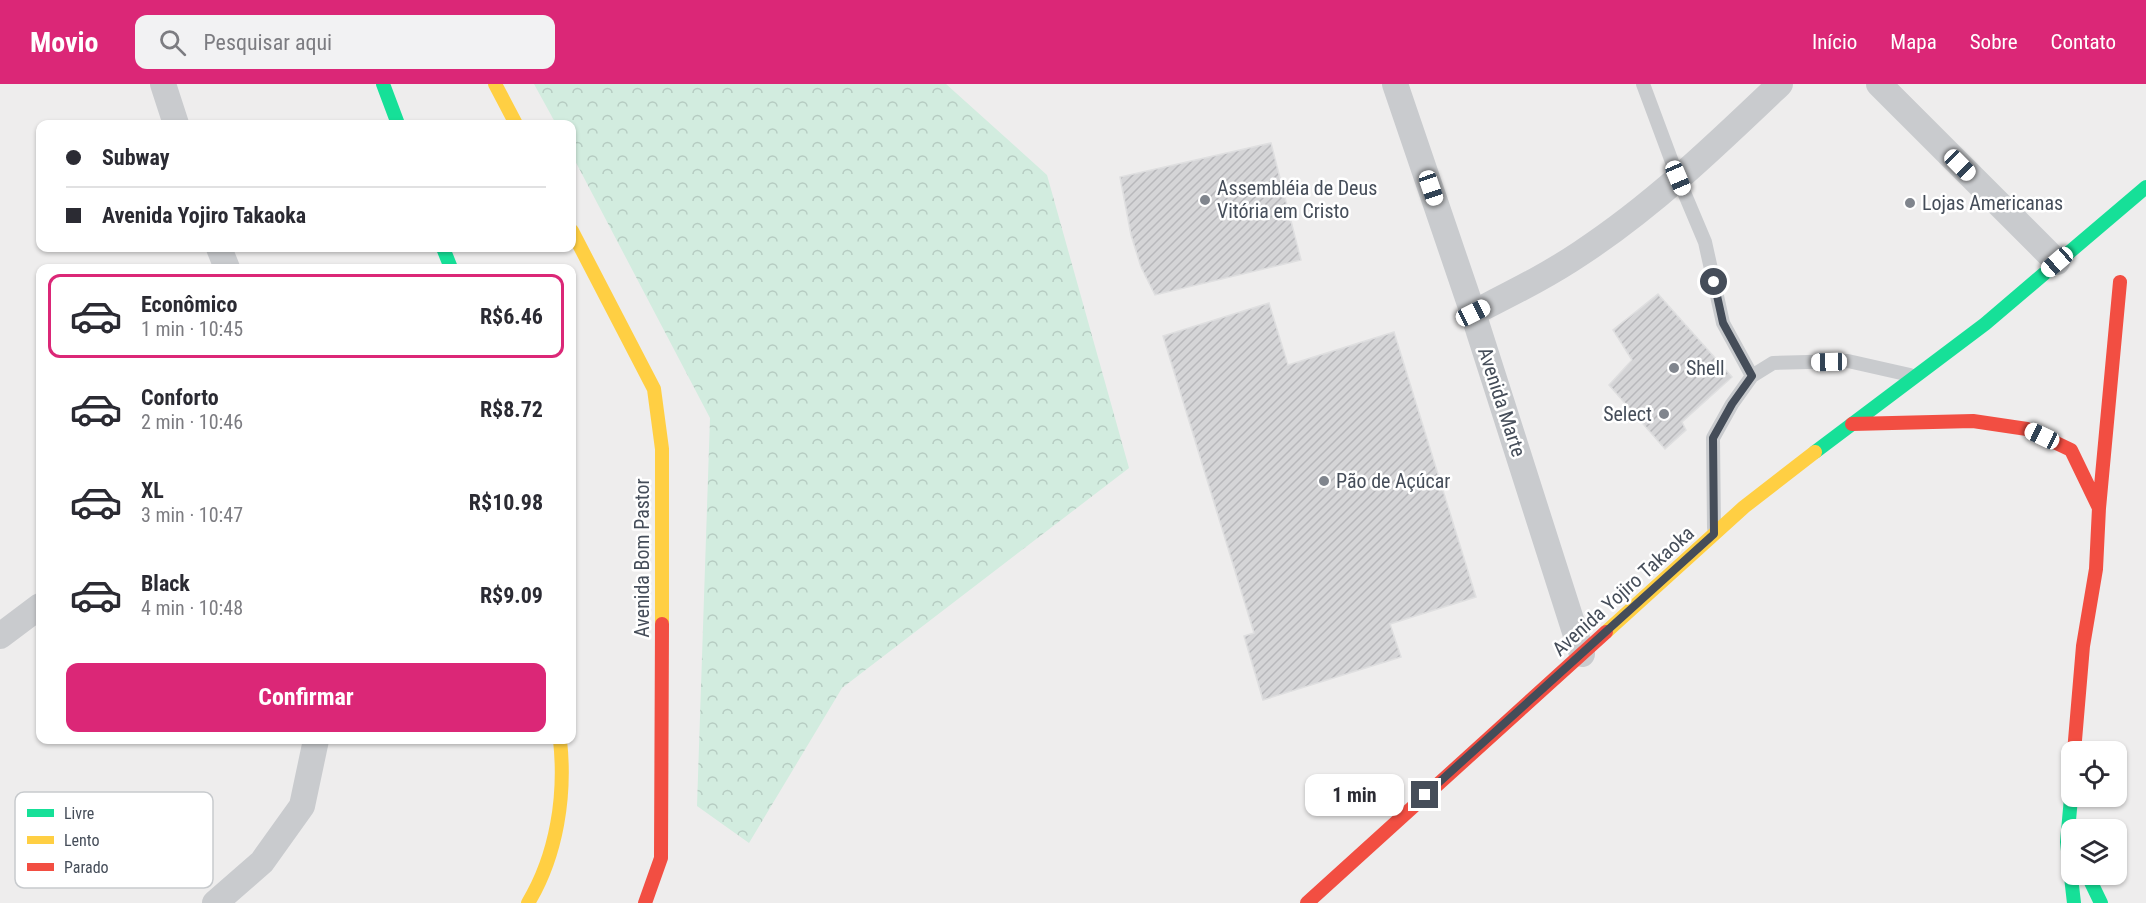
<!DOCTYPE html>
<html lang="pt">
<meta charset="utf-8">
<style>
:root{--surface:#fff;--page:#f2f2f3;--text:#2b2b33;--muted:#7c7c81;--line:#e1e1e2;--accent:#db2777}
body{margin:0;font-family:"Roboto Condensed",sans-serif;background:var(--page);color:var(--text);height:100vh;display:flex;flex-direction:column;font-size:22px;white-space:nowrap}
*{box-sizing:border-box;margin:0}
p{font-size:20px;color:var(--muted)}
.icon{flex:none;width:33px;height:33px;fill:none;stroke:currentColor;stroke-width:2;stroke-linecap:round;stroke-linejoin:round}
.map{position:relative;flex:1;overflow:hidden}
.sheet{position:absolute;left:36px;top:180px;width:540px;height:480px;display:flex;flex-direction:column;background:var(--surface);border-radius:12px;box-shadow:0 2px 4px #0004}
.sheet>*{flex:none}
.hud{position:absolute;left:36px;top:36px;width:540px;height:132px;border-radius:12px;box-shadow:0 2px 4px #0004;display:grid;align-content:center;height:132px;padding:0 30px;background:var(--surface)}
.fabs{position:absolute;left:2061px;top:657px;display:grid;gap:12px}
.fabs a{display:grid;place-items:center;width:66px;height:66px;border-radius:12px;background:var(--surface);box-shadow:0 2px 4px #0004;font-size:30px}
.end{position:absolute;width:27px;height:27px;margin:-14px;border:8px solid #454d59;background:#fff;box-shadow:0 0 0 3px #fff}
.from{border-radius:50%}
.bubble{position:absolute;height:42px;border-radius:12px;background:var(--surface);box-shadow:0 2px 4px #0004;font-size:20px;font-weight:700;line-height:42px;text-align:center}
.car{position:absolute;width:18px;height:36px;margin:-18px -9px;border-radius:8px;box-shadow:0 0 4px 2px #0007;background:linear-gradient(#fff 24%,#345 0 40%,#fff 0 76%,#345 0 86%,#fff 0)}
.hud b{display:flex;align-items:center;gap:21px;height:57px;font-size:22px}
.hud b+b{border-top:2px solid var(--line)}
.hud i{width:15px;height:15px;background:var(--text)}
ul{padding:10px 0 0;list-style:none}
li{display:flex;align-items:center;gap:18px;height:84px;margin:0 12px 9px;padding:0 18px;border:3px solid transparent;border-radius:12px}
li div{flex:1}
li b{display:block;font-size:22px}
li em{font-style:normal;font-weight:700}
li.active{border-color:var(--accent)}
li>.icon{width:54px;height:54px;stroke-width:1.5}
.button{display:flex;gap:12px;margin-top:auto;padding:12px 30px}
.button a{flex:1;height:69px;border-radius:12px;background:var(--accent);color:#fff;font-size:24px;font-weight:700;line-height:69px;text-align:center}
header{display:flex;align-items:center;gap:36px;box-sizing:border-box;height:84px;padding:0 30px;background:var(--accent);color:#fff}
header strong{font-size:28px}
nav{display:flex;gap:33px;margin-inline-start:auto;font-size:21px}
.search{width:420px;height:54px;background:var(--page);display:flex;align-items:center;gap:15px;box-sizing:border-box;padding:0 21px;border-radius:12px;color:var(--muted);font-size:22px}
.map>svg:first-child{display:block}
.forest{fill:url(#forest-crowns)}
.building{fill:url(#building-hatch);stroke:#dfdfe0;stroke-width:1.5}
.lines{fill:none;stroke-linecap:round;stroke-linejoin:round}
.lane{stroke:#c9cbce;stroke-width:14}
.street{stroke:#c9cbce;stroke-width:26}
.fast{stroke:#16e098;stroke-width:14}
.slow{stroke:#ffcf43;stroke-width:14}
.jam{stroke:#f24e42;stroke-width:14}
.route{stroke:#454d59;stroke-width:8}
.poi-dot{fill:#80858d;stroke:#fff;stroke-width:2}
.labels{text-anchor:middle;stroke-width:5;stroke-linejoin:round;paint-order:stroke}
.poi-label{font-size:20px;fill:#454d59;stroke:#fff;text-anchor:start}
.street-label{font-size:20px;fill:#454d59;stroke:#fff}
.key{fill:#fff;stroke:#c7cacd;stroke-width:1.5}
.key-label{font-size:16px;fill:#454d59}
</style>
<header>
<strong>Movio</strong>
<div class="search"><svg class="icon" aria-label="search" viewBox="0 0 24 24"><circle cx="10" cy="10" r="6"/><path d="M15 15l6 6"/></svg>Pesquisar aqui</div>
<nav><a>Início</a><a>Mapa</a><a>Sobre</a><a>Contato</a></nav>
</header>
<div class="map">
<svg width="2146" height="819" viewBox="0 0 2146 819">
<defs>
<pattern id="forest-crowns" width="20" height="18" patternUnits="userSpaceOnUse" patternTransform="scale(1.5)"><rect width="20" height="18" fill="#d2ecdf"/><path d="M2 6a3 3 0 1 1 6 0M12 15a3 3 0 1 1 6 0" fill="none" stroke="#b6ccc2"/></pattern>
<pattern id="building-hatch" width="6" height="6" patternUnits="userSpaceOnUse" patternTransform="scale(1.5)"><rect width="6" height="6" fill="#d5d5d7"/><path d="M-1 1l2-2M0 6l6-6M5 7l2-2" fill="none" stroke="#b8b8bb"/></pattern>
</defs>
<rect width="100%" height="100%" fill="#eeeded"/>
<path class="forest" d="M534 0H946L1047 91 1129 384 842 604 749 759 697 722 710 334 572 71V40H556Z"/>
<path class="building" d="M1271 59 1301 176 1155 211 1141 183 1131 151 1120 93Z
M1658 210 1732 293 1682 338 1686 346 1665 365 1609 301 1632 276 1613 246Z
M1269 219 1288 281 1394 248 1476 513 1390 540 1401 573 1263 616 1244 552 1254 549 1163 252Z"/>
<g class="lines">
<path class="lane" d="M1643 0 1678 94 1705 158 1723 239 1752 292
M1714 444 1713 354 1732 320 1752 292 1773 279 1848 277 1910 291"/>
<path class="street" d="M163 0 176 40
M1395 0 1473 229 1582 570
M1879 0 2057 178
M219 164 227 184
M1473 229C1510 210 1547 192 1581 169 1654 121 1717 60 1780 0
M0 552 40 522
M215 819 262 778 302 722 316 656"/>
<path class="fast" d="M383 0 398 40
M443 164 451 184
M1815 368 1985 240 2146 103
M2072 703 2067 758 2074 819
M2087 790 2101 819"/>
<path class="slow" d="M495 0 516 40
M572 147 654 305 662 365V540
M1606 548 1744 423 1815 368
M528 819C557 771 566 711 560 656"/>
<path class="jam" d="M1852 340 1973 337 2027 345 2071 366 2099 424 2096 485 2083 562 2074 668
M2099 424 2120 198
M645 819 661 774 662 540
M1307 819 1606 548"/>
</g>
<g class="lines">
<path class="route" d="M1425 711 1714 450 1713 354 1732 320 1752 292 1723 239 1714 198"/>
</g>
<g class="poi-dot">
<circle cx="1205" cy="116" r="6"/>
<circle cx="1910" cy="119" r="6"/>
<circle cx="1674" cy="284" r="6"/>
<circle cx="1664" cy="330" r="6"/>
<circle cx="1324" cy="397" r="6"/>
</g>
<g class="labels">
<g class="poi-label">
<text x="1217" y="111">Assembléia de Deus<tspan x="1217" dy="23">Vitória em Cristo</tspan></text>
<text x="1922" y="126">Lojas Americanas</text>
<text x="1686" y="291">Shell</text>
<text x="1652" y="337" text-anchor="end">Select</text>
<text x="1336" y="404">Pão de Açúcar</text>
</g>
<g class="street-label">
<text transform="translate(1502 318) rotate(72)" y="7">Avenida Marte</text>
<text transform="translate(642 474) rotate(-90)" y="7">Avenida Bom Pastor</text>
<text transform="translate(1623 507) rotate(-42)" y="7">Avenida Yojiro Takaoka</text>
</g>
</g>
<rect x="15" y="708" width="198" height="96" rx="9" class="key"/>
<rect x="27" y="725" width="27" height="8" fill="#16e098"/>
<rect x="27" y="752" width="27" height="8" fill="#ffcf43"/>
<rect x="27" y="779" width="27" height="8" fill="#f24e42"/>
<g class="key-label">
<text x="64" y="735">Livre</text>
<text x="64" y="762">Lento</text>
<text x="64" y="789">Parado</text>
</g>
</svg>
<div class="fabs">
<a><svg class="icon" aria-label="locate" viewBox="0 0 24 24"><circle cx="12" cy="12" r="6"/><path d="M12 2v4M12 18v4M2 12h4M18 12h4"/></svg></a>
<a><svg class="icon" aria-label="layers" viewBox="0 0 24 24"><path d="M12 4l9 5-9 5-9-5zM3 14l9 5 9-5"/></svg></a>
</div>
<i class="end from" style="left:1714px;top:198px"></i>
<i class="end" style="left:1425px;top:711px"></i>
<div class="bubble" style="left:1305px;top:690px;width:99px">1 min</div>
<i class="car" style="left:1960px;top:81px;rotate:135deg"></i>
<i class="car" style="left:1678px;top:94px;rotate:157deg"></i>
<i class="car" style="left:1431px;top:104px;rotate:161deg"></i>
<i class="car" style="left:2057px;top:178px;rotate:229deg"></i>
<i class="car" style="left:1473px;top:229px;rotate:63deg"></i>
<i class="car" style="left:1829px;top:278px;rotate:269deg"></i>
<i class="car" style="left:2042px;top:352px;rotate:295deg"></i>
<div class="hud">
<b><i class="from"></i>Subway</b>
<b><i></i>Avenida Yojiro Takaoka</b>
</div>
<section class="sheet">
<ul>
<li class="active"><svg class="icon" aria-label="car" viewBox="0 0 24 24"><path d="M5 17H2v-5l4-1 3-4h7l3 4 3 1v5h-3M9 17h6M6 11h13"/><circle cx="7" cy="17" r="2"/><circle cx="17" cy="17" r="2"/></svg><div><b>Econômico</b><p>1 min · 10:45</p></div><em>R$6.46</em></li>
<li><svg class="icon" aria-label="car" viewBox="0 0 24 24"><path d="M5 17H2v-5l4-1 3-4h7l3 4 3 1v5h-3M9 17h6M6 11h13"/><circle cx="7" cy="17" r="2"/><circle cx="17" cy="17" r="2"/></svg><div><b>Conforto</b><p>2 min · 10:46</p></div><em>R$8.72</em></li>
<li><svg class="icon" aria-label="car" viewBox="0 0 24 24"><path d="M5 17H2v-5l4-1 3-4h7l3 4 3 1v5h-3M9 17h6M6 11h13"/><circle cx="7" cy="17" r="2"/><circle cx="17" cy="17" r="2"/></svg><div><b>XL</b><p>3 min · 10:47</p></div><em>R$10.98</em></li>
<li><svg class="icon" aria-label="car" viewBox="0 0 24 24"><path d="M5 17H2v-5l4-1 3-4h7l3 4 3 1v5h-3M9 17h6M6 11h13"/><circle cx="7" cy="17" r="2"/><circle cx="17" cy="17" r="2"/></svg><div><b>Black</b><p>4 min · 10:48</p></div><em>R$9.09</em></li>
</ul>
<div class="button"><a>Confirmar</a></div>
</section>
</div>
